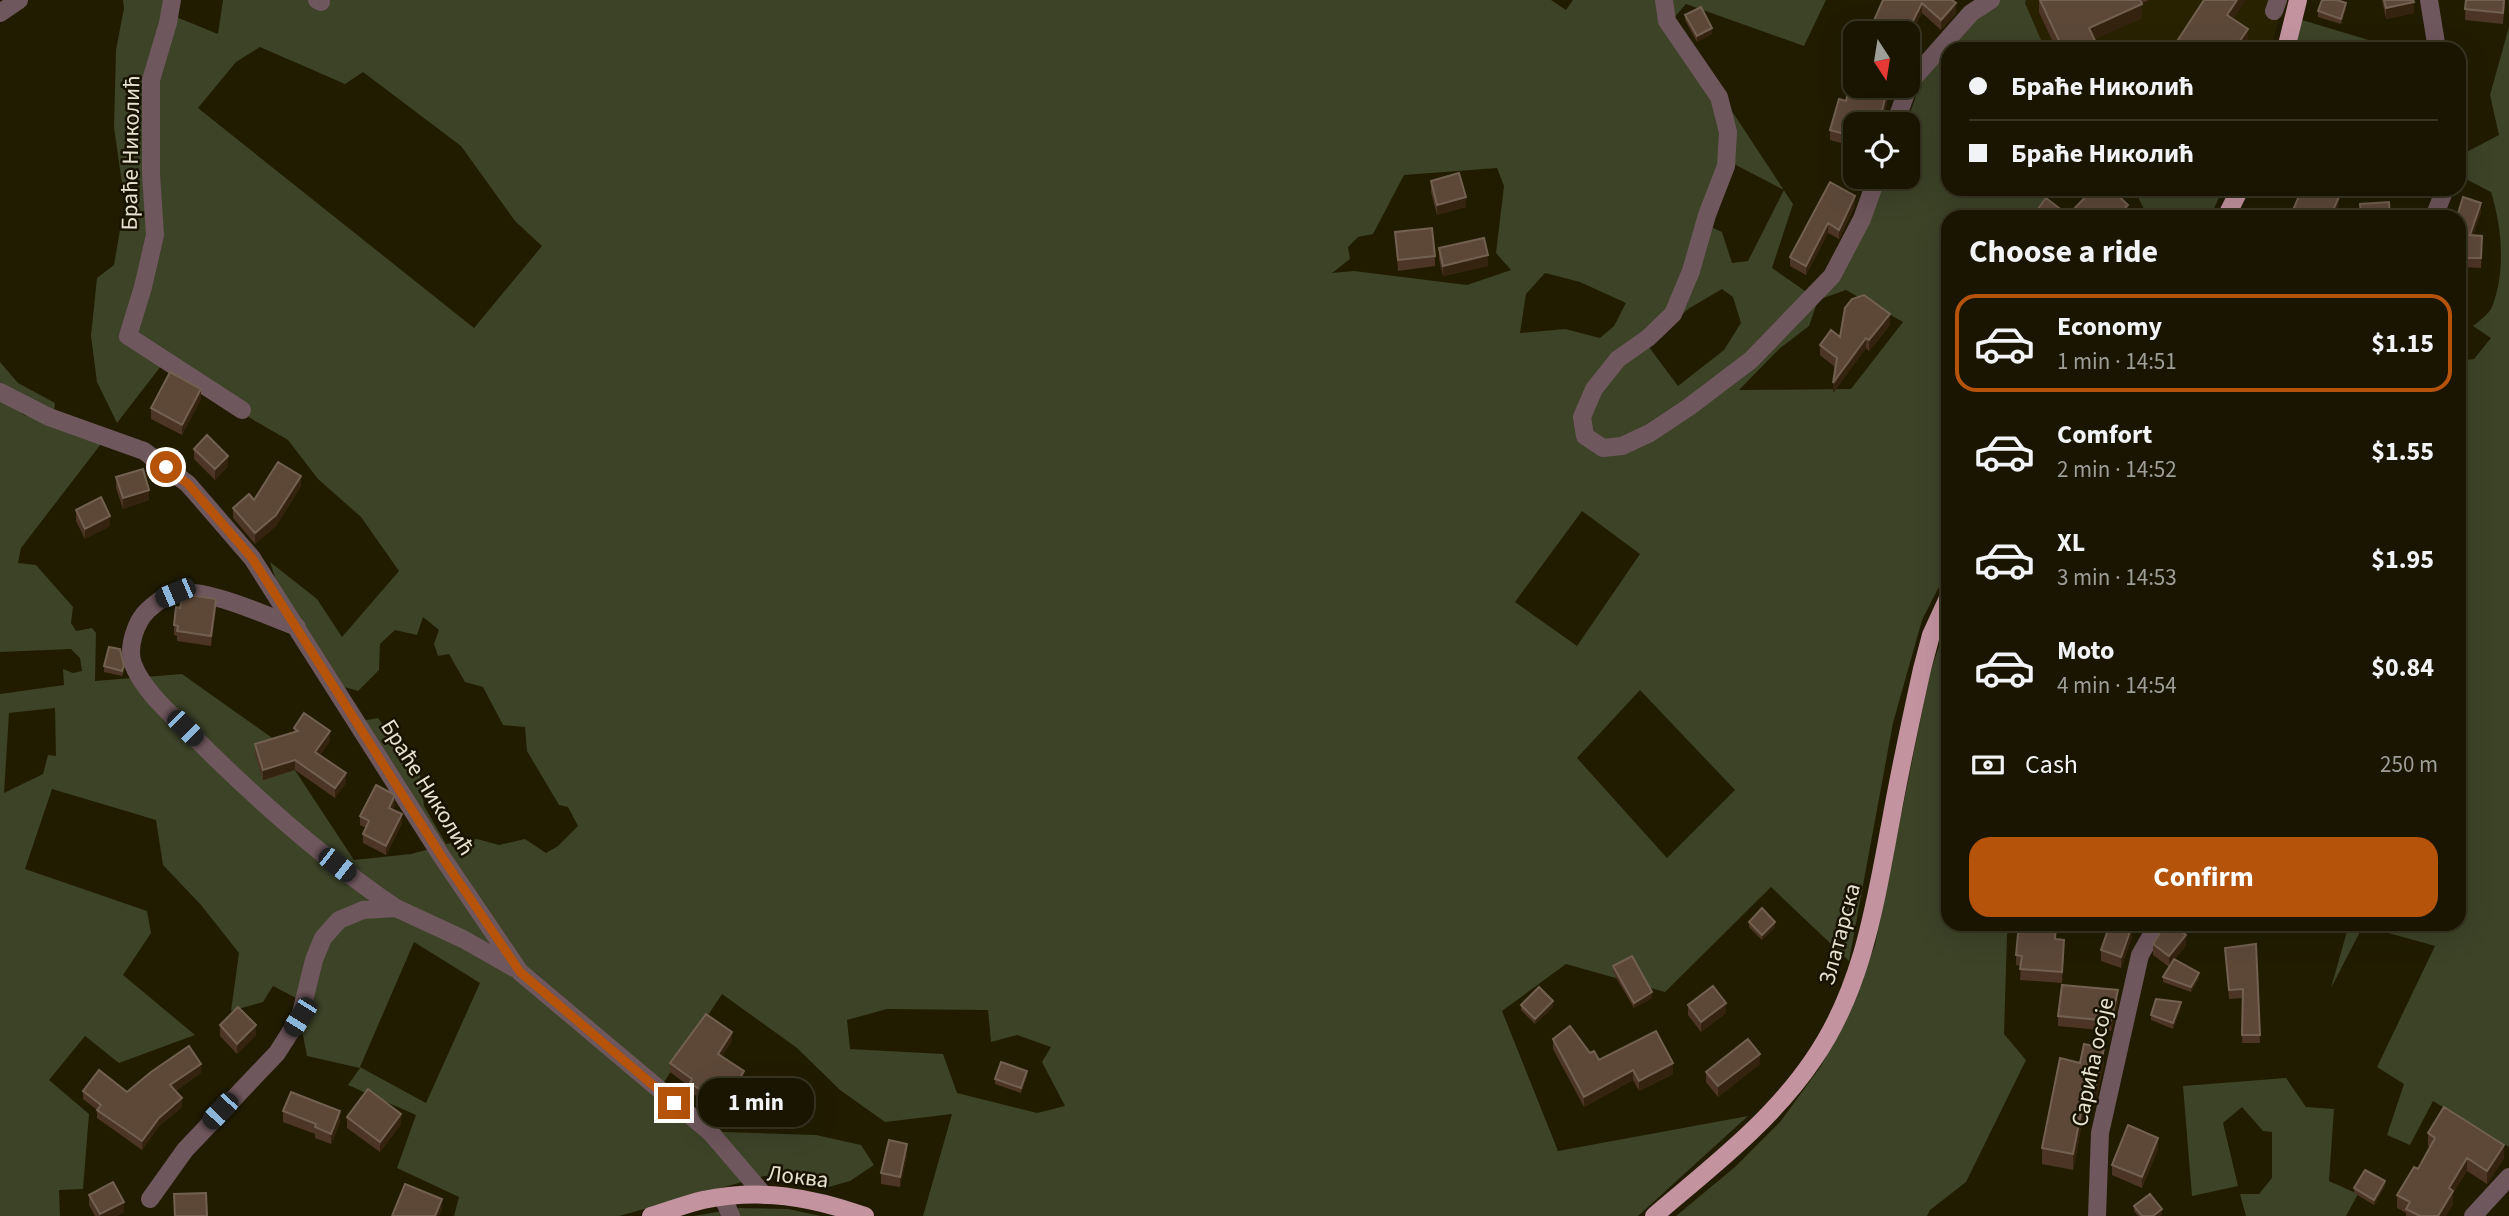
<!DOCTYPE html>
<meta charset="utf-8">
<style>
:root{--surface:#191500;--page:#221e0a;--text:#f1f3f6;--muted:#9f9f99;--line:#373422;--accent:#b45309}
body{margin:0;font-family:"Source Sans 3",sans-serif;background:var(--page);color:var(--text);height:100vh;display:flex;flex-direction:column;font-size:26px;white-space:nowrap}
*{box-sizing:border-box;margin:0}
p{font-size:23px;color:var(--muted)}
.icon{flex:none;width:38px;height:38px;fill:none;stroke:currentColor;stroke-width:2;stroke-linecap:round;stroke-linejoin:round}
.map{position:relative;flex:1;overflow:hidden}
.details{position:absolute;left:1941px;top:210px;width:525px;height:721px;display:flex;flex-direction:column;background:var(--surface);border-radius:21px;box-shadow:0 7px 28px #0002,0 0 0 2px var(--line)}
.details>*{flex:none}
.banner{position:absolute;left:1941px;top:42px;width:525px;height:154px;border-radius:21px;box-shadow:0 7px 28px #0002,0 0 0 2px var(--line);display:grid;align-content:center;height:154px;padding:0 28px;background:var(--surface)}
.needle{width:46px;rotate:168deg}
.fabs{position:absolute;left:1843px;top:21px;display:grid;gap:14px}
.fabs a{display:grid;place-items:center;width:77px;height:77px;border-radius:14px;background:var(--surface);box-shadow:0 7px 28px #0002,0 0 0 2px var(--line);font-size:35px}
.end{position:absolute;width:32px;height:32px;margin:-16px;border:9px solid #b45309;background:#fff;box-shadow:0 0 0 4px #fff}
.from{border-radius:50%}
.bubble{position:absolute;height:49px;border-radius:21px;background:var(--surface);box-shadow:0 7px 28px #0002,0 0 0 2px var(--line);font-size:23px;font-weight:700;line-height:49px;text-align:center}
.car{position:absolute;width:21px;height:42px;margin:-21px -10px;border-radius:9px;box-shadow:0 0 5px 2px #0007;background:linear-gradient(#222 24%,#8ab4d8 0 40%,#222 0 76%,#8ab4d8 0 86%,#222 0)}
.banner b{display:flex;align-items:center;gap:24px;height:66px;font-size:26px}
.banner b+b{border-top:2px solid var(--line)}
.banner i{width:18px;height:18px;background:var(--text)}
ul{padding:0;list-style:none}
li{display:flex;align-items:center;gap:21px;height:98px;margin:0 14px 10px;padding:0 14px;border:4px solid transparent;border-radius:21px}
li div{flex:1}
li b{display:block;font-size:26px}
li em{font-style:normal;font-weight:700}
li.active{border-color:var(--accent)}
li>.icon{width:63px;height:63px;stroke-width:1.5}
h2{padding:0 28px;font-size:32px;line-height:84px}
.pay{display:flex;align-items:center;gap:18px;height:77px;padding:0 28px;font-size:26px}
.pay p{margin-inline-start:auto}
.button{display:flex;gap:14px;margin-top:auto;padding:14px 28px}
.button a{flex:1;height:80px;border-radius:21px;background:var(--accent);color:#fff;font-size:28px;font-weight:700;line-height:80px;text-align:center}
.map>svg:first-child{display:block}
.built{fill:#292200}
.green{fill:#3c4327;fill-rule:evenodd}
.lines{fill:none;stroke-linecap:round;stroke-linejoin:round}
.minor{stroke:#6e575d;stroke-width:18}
.major{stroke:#c393a0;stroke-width:18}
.wall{fill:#4d3525}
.shaded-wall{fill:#34230e}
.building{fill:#5d4838;stroke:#726050;stroke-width:2}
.route{stroke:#b45309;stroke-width:9}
.labels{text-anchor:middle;stroke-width:5;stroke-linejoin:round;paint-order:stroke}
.street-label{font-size:23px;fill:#e6e3d2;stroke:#181200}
</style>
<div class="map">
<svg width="2509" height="1216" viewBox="0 0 2509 1216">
<rect width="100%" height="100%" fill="#211c00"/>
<path class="built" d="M2026 0H2285L2270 49H2045L2025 3Z"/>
<path class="green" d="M123 0H166L164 12 218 34 223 0H1551L1566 10 1573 0H1826L1804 46 1686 4 1672 20 1793 204 1772 268 1818 300 1882 177H1908L1906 124 1920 85 1965 8 1996 0H2026L2025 3 2045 49H1948V189H2053L2030 217H1948V569L1922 620 1893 723 1849 961 1771 887 1665 992 1566 964 1502 1011 1558 1151 1748 1116 1638 1216H923L952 1114 885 1122 840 1090 797 1048 722 994 664 1082 723 1132 816 1135 861 1145 874 1165 850 1181 825 1188 764 1176 619 1216H454L459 1197 397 1168 416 1115 348 1085 360 1068 307 1056 296 998 273 986 263 1002 231 1011 239 953 201 905 163 865 156 820 52 789 25 869 147 911 151 933 123 975 195 1035 119 1063 85 1036 49 1080 89 1114 83 1189 59 1190 60 1216H0V694L64 685 63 669 73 673 82 671 80 658 71 649 0 652V398L24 415 104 440 21 548 18 563 36 565 73 607 71 623 76 631 92 628 96 633 95 681 182 674 275 740 354 860 411 854 430 849 351 723 378 718 420 775 424 806 446 844 477 839 499 845 525 839 546 853 558 846 578 826 568 807 559 805 527 751 525 727 503 725 483 687 465 682 449 654 438 656 434 644 439 630 423 617 417 635 395 630 380 644 379 670 358 691 324 681 293 632 270 562 317 599 342 637 399 571 361 517 318 479 288 440 161 366 117 423 97 382 91 336 97 278 114 265 120 230 127 218 114 127 116 50 124 8ZM260 47 345 84 363 72 461 146 515 221 542 246 474 328 198 108 236 62ZM1734 164 1784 190 1748 261 1732 263 1722 232 1711 227ZM1497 168 1504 186 1496 253 1511 270 1467 285 1354 271 1332 273 1350 259 1348 247 1358 237 1373 234 1404 175ZM1545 273 1580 282 1626 303 1614 326 1600 338 1565 329 1520 333 1526 294ZM1722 289 1733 297 1741 323 1724 350 1678 386 1649 347 1688 309ZM1846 290 1903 322 1851 389 1739 390 1779 349 1809 326 1818 300ZM1582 511 1640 554 1577 646 1515 602ZM1640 690 1735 790 1667 858 1577 758ZM55 708 56 756 48 755 43 774 4 793 9 713ZM414 942 480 983 426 1103 360 1067ZM887 1009 988 1010 991 1042 1017 1035 1051 1047 1042 1062 1065 1106 1037 1113 957 1093 943 1054 850 1049 847 1020Z
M2302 20 2372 41 2368 49H2295Z
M2509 27V1147L2433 1101 2410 1145 2387 1135 2404 1084 2377 1067 2435 946 2363 926 2331 988 2349 924H2459V361L2474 359 2491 338 2473 326C2479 321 2489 314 2492 307 2506 272 2502 227 2491 192L2460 176 2459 156 2499 135 2490 95Z
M2134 189H2223L2210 217H2148Z
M0 362 18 383 55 403 54 412 0 392Z
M1948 621V924H2010L2007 935 2004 1034 2026 1060 1966 1182 1930 1210 1927 1216H1676L1735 1167 1780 1122 1821 1066 1850 1012 1875 945 1930 672Z
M2286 1078 2306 1107 2334 1109 2329 1181 2358 1194 2346 1216H2246L2240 1194H2259L2272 1178V1132L2263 1131 2242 1107 2223 1123 2238 1186 2192 1196 2183 1086Z
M740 1208 788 1209 821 1216H694Z"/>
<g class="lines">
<path class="minor" d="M172 0 168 23 151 80V174L155 235 143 287 128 336 242 410
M317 0 321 2
M1664 0 1667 21 1719 97 1728 132 1726 166 1707 215 1691 271 1673 314 1648 338 1618 359 1594 389 1582 417 1585 436 1603 448 1622 446 1650 433 1689 407 1751 360 1832 276 1862 219 1877 177
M2429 0 2437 49
M2274 11 2278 0
M0 13 19 0
M1895 124 1910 82 1971 13 1991 0
M2434 217 2445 189
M0 392 49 417 144 451 188 484 252 558 442 857 520 972 710 1132 764 1195
M297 627C267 616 206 587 175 593 164 596 156 603 148 610 136 621 127 647 133 664 143 691 173 716 194 737 257 800 322 858 396 908
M723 1198 731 1216
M150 1199 185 1150 277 1053 300 1017 314 960 323 938 339 920 363 910 396 908 463 939 514 968
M2097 1216 2100 1133 2140 955 2158 924
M2473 1216 2509 1177"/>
<path class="major" d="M2286 49 2298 0
M2226 217 2240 189
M651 1216C668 1211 686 1204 703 1200 761 1188 811 1197 865 1216
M1654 1216C1710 1168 1771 1122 1813 1060 1863 988 1875 904 1891 820 1900 769 1911 719 1922 669L1931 635 1948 598"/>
</g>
<path class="wall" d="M1883 0H1952L1956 13 1941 30 1922 13 1908 33H1869Z
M2039 0H2149L2142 3V18L2094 39 2099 49H2056L2039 12Z
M2382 0H2415H2413L2414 13 2386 19Z
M2466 0H2505L2503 24 2465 20Z
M2346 8 2341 24 2318 17V11Z
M1685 15 1712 34 1697 42 1685 20Z
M1855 86H1891L1882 124H1855V147L1830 140V130Z
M1431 181 1466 207 1437 215 1431 192Z
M1830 182 1855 206 1839 239 1828 233 1806 275 1790 266V257Z
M2072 211 2128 215 2125 217H2072Z
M2481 212 2473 235 2482 245 2481 268 2462 267 2459 217Z
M1395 232 1435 256V266L1398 271Z
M1439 248 1488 266 1443 276 1439 259Z
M1890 325 1869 351 1866 348 1833 393 1835 367 1820 355V345L1840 337Z
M201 399 182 435 151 419V408Z
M194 449 228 466 215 480 194 459Z
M116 477 149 500 123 509 116 488Z
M301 486 276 526 255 544 233 518V508L254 500Z
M76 510 110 526 85 539 76 521Z
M216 609 211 646 177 641V636L174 635V625Z
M104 666 124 671 122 676 104 672Z
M294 728 330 741 320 755 346 783 335 798 295 770 263 780 255 754V744L294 732Z
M395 804 392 810 402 823 386 855 363 843V834L366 828 360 825V816Z
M1749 922 1775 927 1762 940 1749 927Z
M2132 937 2121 968 2101 961V950Z
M2056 939 2064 950 2062 983 2020 980 2021 966 2016 965V955Z
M2153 944 2186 945 2175 959 2199 978 2191 992 2163 982V977L2169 967 2153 955Z
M2256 944 2260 1043H2242L2243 998 2229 999 2225 948Z
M1613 966 1652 998 1634 1008 1613 972Z
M2118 1001 2111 1031 2058 1026V1016Z
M1521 1005 1553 1007 1535 1024 1521 1010Z
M1688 1005 1726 1013 1701 1032 1688 1015Z
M2181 1007 2173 1029 2151 1020V1015Z
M220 1025 256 1035 237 1054 220 1036Z
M1553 1039 1590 1053 1599 1060 1673 1074 1639 1091 1633 1080 1584 1107 1553 1049Z
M732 1041 722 1056 744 1080 723 1113 690 1092V1087L670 1072V1063Z
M2080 1063H2104L2095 1104 2086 1103 2073 1170 2042 1164V1148Z
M1760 1064 1718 1097 1706 1082V1072Z
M201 1073 175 1091 182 1107 159 1126 142 1150 97 1118V1110L83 1099V1091L127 1092Z
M1027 1076 1021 1093 995 1084V1079Z
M283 1111 340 1122 331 1144 315 1138V1134L283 1122Z
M347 1117 401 1124 380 1152 347 1128Z
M2428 1133 2504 1158 2487 1184 2467 1171 2453 1193V1204L2446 1216H2406V1213L2397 1208V1195L2418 1169 2430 1148 2428 1146Z
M2158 1149 2142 1188 2112 1175V1165Z
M907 1155 900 1187 881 1184V1173Z
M2385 1186 2374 1205 2354 1193V1188Z
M89 1195 124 1212 116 1216H95L89 1205Z
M2134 1206 2162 1214 2160 1216H2138L2134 1211Z"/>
<path class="shaded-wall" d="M2237 0H2246L2227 29V15Z
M2414 2V13L2386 19V8Z
M1922 3V13L1908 41V33H1907Z
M1956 3V13L1941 30V20Z
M2346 3V8L2341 24V19Z
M2142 4V18L2089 42V28Z
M1712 28V34L1697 42V36Z
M2248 29V43L2244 49 2237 45Z
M1888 86H1891L1882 124H1879Z
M1855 196V206L1839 239V230Z
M1466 197V207L1437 215V205Z
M2339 197V206L2334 217H2330Z
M2481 203V212L2470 244V235Z
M2128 205V215L2125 217H2116Z
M2059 208V214L2057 217H2053Z
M1828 223V233L1806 275V266Z
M1488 255V266L1443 276V266Z
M2462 258V267L2459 277V268Z
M1890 314V325L1869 351V340Z
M1866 338V348L1833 393V383Z
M2464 341V350L2459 352V343Z
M201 389V399L182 435V425Z
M228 456V466L215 480V469Z
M301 476V486L276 526 255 544V533Z
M149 490V500L123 509V498Z
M110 516V526L85 539V529Z
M216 599V609L211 646V636Z
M330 731V741L315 762V752Z
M295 760V770L263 780V770Z
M346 773V783L335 798V788Z
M395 795V804L389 817V808Z
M402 814V823L386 855V846Z
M1775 922V927L1762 940V935Z
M2132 926V937L2121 968V957Z
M2186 935V945L2169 967V956Z
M2199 973V978L2191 992V987Z
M2118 990V1001L2111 1031V1021Z
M1652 992V998L1634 1008V1003Z
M1553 1001V1007L1535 1024V1019Z
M2181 1002V1007L2173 1029V1023Z
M1726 1003V1013L1701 1032V1022Z
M256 1025V1035L237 1054V1044Z
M732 1032V1041L718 1063V1054Z
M2104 1048V1063L2095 1104V1089Z
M1760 1054V1064L1718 1097V1086Z
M1673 1063V1074L1639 1091V1081Z
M201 1064V1073L170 1094V1085Z
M1633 1070V1080L1584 1107V1097Z
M744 1071V1080L723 1113V1104Z
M1027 1071V1076L1021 1093V1088Z
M2086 1087V1103L2073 1170V1154Z
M182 1098V1107L159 1126 142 1150V1141L159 1118Z
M340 1111V1122L331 1144V1134Z
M401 1114V1124L380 1152V1142Z
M2158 1138V1149L2142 1188V1177Z
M907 1144V1155L900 1187V1177Z
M2504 1145V1158L2487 1184V1171Z
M2467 1158V1171L2453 1193V1204L2446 1216H2438L2449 1188Z
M2385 1181V1186L2374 1205V1200Z
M442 1199V1209L439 1216H435Z
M124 1202V1212L116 1216H100V1214Z
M2162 1209V1214L2160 1216H2153Z"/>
<path class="building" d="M1883 0H1952L1956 3 1941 20 1922 3 1907 33H1872L1869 32Z
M2040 0H2140L2142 4 2089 28 2099 49H2063Z
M2204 0H2237L2227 15 2248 29 2237 45 2243 49H2172Z
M2322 0H2337L2346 3 2341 19 2318 11Z
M2384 0H2413L2414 2 2386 8Z
M2466 0H2504L2503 13 2465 9Z
M1701 7 1712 28 1697 36 1685 15Z
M1855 64V86H1888L1879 124H1855V137L1830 130 1839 99 1846 101Z
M1459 173 1466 197 1437 205 1431 181Z
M1830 182 1855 196 1839 230 1828 223 1806 266 1790 257Z
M2093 189H2111L2128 205 2116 217H2078L2072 211Z
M2302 189H2320L2339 197 2330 217H2290Z
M2463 197 2481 203 2470 235 2482 236 2481 258H2462L2459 268V217H2457Z
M2046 198 2059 208 2053 217H2032Z
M2389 202 2390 217H2361L2360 204Z
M1432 228 1435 256 1398 260 1395 232Z
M1484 238 1488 255 1443 266 1439 248Z
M1864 295 1890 314 1869 340 1866 338 1833 383 1837 358 1820 345 1831 330 1840 337 1845 308 1852 299Z
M2459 318 2464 341 2459 343Z
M170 372 201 389 182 425 151 408Z
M207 435 228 456 215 469 194 449Z
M278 462 301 476 276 515 255 533 233 508 249 494 254 500Z
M143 469 149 490 123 498 116 477Z
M101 497 110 516 85 529 76 510Z
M183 594 216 599 211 636 177 631 178 626 174 625 176 607 180 608Z
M109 647 120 649 124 666 122 671 104 666Z
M304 713 330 731 315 752 346 773 335 788 295 760 263 770 255 744 298 731 294 728Z
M376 785 395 795 389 808 402 814 386 846 363 834 369 821 360 816Z
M1762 908 1775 922 1762 935 1749 922Z
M2019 924 2056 926 2055 939 2064 940 2062 972 2020 969 2022 956 2016 955Z
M2110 924H2125L2132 926 2121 957 2101 950Z
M2165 924H2172L2186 935 2169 956 2153 944Z
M2256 944 2260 1035H2242L2243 989 2229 990 2225 948Z
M1632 956 1652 992 1634 1003 1613 966Z
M2174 959 2199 973 2191 987 2163 977Z
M2062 985 2118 990 2111 1021 2058 1016Z
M1713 986 1726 1003 1701 1022 1688 1005Z
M1539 987 1553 1001 1535 1019 1521 1005Z
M2156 999 2181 1002 2173 1023 2151 1015Z
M238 1007 256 1025 237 1044 220 1025Z
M706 1014 732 1032 718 1054 744 1071 723 1104 690 1083 692 1079 670 1063Z
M1570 1026 1590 1053 1594 1051 1599 1060 1656 1031 1673 1063 1639 1081 1633 1070 1584 1097 1553 1039Z
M1748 1039 1760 1054 1718 1086 1706 1072Z
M2084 1044 2104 1048 2095 1089 2086 1087 2073 1154 2042 1148 2060 1058 2080 1063Z
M189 1046 201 1064 170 1085 182 1098 159 1118 142 1141 97 1110 101 1105 83 1091 99 1070 127 1092 151 1072Z
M1001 1062 1027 1071 1021 1088 995 1079Z
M368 1089 401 1114 380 1142 347 1117Z
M291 1092 340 1111 331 1134 315 1127 316 1124 283 1111Z
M2444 1107 2504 1145 2487 1171 2467 1158 2449 1188 2453 1191 2438 1216H2420L2406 1209 2410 1202 2397 1195 2414 1167 2418 1169 2435 1138 2428 1133Z
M2128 1125 2158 1138 2142 1177 2112 1165Z
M889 1140 907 1144 900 1177 881 1173Z
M2365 1170 2385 1181 2374 1200 2354 1188Z
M113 1182 124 1202 100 1214 89 1195Z
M405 1184 442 1199 435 1216H392Z
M206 1193 207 1216H175L174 1194Z
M2150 1194 2162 1209 2153 1216H2142L2134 1206Z"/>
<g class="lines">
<path class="route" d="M166 467 188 484 252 558 442 857 520 972 674 1103"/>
</g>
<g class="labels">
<g class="street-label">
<text transform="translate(130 153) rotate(-89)" y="8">Браће Николић</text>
<text transform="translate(428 787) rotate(58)" y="8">Браће Николић</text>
<text transform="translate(1839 934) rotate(-75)" y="8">Златарска</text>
<text transform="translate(2092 1062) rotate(-78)" y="8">Сарића осоје</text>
<text transform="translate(798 1176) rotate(7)" y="8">Локва</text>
</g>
</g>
</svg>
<div class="fabs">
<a><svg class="needle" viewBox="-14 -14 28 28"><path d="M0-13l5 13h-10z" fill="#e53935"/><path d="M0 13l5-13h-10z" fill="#9f9f99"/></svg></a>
<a><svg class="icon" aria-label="locate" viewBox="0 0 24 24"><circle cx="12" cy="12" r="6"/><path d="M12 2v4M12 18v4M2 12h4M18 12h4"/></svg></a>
</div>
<i class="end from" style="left:166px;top:467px"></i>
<i class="end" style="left:674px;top:1103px"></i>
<div class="bubble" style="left:698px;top:1078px;width:116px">1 min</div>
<i class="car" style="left:175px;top:593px;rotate:247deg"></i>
<i class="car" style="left:185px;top:728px;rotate:135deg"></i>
<i class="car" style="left:337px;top:865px;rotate:128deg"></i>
<i class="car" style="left:300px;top:1017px;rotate:212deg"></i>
<i class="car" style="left:220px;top:1111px;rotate:223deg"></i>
<div class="banner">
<b><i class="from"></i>Браће Николић</b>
<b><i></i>Браће Николић</b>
</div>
<section class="details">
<h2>Choose a ride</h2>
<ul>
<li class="active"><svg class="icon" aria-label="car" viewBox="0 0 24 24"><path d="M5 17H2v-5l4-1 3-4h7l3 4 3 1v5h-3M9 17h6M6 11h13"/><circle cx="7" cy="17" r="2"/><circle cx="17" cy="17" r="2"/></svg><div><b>Economy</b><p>1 min · 14:51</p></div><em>$1.15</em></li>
<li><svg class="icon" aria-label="car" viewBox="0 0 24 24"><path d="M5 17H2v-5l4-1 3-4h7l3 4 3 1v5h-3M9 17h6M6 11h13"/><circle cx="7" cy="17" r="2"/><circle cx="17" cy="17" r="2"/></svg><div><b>Comfort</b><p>2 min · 14:52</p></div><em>$1.55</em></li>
<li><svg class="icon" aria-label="car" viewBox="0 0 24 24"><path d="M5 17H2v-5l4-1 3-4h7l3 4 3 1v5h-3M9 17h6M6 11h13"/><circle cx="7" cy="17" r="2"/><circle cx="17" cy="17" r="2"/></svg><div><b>XL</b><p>3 min · 14:53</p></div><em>$1.95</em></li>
<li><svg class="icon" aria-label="car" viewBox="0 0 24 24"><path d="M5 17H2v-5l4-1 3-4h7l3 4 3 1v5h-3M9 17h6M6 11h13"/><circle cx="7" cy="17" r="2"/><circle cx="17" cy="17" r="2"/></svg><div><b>Moto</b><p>4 min · 14:54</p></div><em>$0.84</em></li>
</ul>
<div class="pay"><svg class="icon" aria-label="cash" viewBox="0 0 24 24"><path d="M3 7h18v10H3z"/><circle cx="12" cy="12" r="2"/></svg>Cash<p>250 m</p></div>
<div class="button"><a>Confirm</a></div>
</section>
</div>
